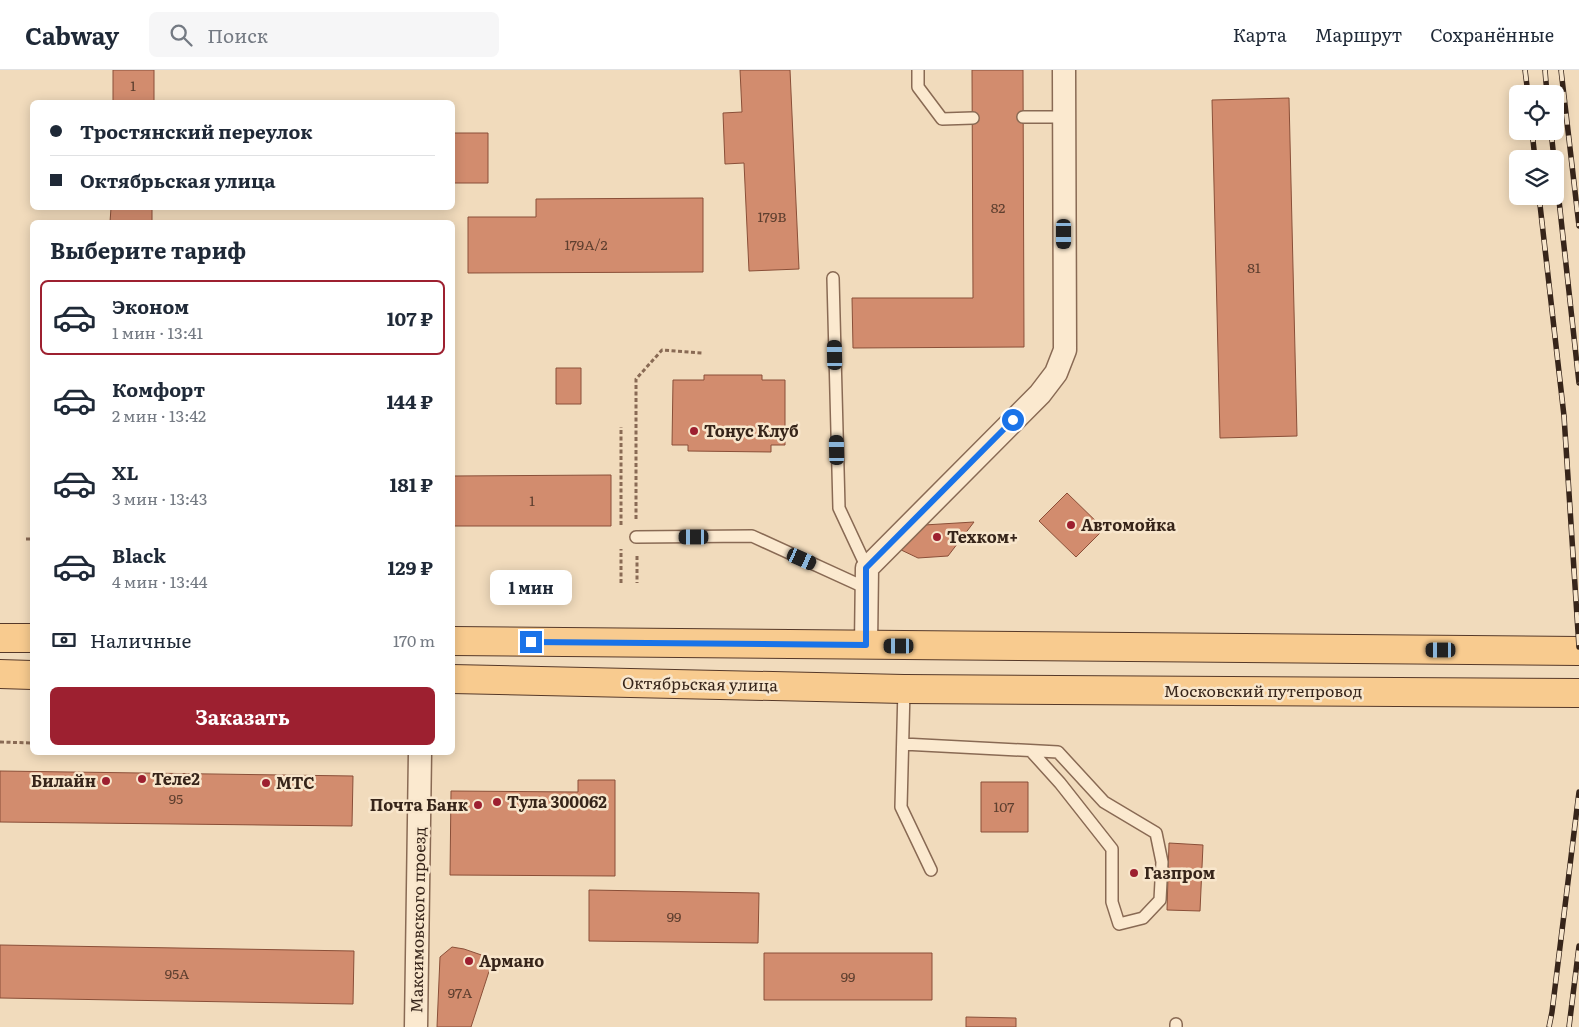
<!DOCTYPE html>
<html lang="ru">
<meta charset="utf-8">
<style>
:root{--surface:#fff;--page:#f6f6f7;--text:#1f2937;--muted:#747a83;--line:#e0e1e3;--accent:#9d2030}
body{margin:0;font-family:Literata,serif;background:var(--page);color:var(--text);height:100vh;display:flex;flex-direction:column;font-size:19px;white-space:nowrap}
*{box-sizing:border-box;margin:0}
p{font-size:16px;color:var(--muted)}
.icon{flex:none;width:28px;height:28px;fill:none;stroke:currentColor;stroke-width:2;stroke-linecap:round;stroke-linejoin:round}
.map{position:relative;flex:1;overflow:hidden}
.panel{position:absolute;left:30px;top:150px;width:425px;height:535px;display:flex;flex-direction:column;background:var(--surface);border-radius:8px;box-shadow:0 2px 12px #0003}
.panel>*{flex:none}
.top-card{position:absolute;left:30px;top:30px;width:425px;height:110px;border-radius:8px;box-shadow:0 2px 12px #0003;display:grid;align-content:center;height:110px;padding:0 20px;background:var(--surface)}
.buttons{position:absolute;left:1509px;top:15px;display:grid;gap:10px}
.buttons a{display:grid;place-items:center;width:55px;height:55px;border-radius:8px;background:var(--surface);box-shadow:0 2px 12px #0003;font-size:25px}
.end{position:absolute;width:22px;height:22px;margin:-11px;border:6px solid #1a73e8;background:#fff;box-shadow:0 0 0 2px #fff}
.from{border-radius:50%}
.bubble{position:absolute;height:35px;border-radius:8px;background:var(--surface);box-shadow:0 2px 12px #0003;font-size:16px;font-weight:700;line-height:35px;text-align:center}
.car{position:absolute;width:15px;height:30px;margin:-15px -8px;border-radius:6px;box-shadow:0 0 4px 1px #0007;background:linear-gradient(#222 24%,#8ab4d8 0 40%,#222 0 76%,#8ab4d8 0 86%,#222 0)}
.top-card b{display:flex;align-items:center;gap:18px;height:48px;font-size:19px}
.top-card b+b{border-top:1px solid var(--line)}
.top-card i{width:12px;height:12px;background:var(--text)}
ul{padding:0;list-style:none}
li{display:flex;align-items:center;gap:15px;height:75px;margin:0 10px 8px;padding:0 10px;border:2px solid transparent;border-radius:8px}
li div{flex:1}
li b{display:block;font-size:19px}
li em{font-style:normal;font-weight:700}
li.current{border-color:var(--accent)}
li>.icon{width:45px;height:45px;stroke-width:1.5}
h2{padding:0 20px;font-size:22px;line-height:60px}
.pay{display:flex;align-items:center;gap:12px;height:55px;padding:0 20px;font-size:19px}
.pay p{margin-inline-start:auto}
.cta{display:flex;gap:10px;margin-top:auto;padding:10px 20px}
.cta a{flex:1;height:58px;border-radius:8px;background:var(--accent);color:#fff;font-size:20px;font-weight:700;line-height:58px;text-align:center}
header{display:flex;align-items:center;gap:30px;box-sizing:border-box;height:70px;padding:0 25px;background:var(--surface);border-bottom:1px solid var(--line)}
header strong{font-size:24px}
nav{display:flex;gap:28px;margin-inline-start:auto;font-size:18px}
.search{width:350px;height:45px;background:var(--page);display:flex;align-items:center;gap:12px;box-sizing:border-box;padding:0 18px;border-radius:8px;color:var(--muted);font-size:19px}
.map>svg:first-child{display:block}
.building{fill:#d28c6e;stroke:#8a4f38}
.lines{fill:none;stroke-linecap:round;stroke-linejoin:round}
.service-casing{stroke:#896a54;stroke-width:14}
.minor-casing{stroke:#896a54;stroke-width:25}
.primary-casing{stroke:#563929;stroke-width:30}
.path{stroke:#896a54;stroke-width:3;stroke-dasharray:4 2.5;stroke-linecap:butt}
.service{stroke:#fbe9cf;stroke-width:11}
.minor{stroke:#fbe9cf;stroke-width:22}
.primary{stroke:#f8cb8f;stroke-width:28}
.rail-casing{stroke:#37251a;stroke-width:5.5}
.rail{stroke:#f8e6cc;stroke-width:4;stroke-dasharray:11;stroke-linecap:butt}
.route{stroke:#1a73e8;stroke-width:6}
.poi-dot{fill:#9d2030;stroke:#f8e6cc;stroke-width:2}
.labels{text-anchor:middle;stroke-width:5;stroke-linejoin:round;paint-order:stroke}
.number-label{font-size:14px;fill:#5e3f2f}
.poi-label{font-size:16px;font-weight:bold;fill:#37251a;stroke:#f8e6cc;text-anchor:start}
.street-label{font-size:16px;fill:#37251a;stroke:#f8e6cc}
</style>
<header>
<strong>Cabway</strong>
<div class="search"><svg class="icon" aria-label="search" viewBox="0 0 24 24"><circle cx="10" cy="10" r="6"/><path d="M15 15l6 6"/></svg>Поиск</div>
<nav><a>Карта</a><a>Маршрут</a><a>Сохранённые</a></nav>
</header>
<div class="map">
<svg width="1579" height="957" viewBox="0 0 1579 957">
<rect width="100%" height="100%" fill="#f1dbbc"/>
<path class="building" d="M113 0H154V32H113Z
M740 0H790L799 199 749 201 744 93 725 94 723 43 742 42Z
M972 0H1023L1024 277 853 278 852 228H973Z
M1289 28 1297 366 1220 368 1212 30Z
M452 63H488V113H452Z
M703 128V202L468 203V147H536V129Z
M111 138H152V152H110Z
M432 151V152H328Z
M556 298H581V334H556Z
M704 305H762V310H785V375H771V382L688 381V375H672L673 310H704Z
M611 405V456H452V406Z
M1067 423 1104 459 1076 487 1039 451Z
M974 452 948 486 918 488 897 478 924 455Z
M0 701 353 706 352 756 0 752Z
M578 710H615V806L450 805 451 721 578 722Z
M981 712H1028V762H981Z
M1169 773 1203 775 1200 841 1167 840Z
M589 820 759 823 758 873 589 871Z
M0 875 354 881 353 934 0 928Z
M452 877 464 879 493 889 471 957H437L440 887Z
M764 883H932V930H764Z
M966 947 1016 948V957H966Z"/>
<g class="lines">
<defs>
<path id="service" d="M918 0V17L942 49 973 48
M1023 47H1064
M833 208 839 438 867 498
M636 467 752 466 866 518
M904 619 901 737 931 800
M903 674 1058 682 1104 732 1156 763 1162 792 1160 830 1143 848 1119 854 1112 832V779L1060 713 1031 681
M1176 957V954"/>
<path id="minor" d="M866 575 867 498 1040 324 1056 303 1065 280 1064 0
M416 957 420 682"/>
<path id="primary" d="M0 568H32
M452 571 1579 581
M0 604 32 605
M452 609 904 619 1579 623"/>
</defs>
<use href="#service" class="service-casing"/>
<use href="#minor" class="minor-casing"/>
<use href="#primary" class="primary-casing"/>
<path class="path" d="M636 449V309L662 280 702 283
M621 455V357
M26 469H32
M637 486V513
M621 513V479
M0 672 32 673"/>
<use href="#service" class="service"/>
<use href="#minor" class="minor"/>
<use href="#primary" class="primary"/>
<defs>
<path id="rail" d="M1525 0 1528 24
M1545 0 1547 24
M1561 0 1579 156
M1532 61 1535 89
M1551 61 1554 89
M1555 94 1579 313
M1539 126 1564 346 1579 577
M1549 957 1552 942 1579 722
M1569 957 1579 876"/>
</defs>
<use href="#rail" class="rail-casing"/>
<use href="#rail" class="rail"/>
</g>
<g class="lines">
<path class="route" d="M531 572 866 575V498L1013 350"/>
</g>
<g class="poi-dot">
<circle cx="694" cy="361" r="5"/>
<circle cx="1071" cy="455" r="5"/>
<circle cx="937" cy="467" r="5"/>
<circle cx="142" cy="709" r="5"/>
<circle cx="106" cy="711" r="5"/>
<circle cx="266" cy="713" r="5"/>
<circle cx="497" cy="732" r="5"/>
<circle cx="478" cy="735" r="5"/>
<circle cx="1134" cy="803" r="5"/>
<circle cx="469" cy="891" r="5"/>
</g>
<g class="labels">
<g class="number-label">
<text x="133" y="21">1</text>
<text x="998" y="143">82</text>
<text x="772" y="152">179В</text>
<text x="586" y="180">179А/2</text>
<text x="1254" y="203">81</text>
<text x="532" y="436">1</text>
<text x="176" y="734">95</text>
<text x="1004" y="742">107</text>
<text x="674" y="852">99</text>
<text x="177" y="909">95А</text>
<text x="848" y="912">99</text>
<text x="460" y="928">97А</text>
</g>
<g class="poi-label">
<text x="704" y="367">Тонус Клуб</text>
<text x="1081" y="461">Автомойка</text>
<text x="947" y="473">Техком+</text>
<text x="152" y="715">Теле2</text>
<text x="96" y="717" text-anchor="end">Билайн</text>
<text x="276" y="719">МТС</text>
<text x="507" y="738">Тула 300062</text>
<text x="468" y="741" text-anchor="end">Почта Банк</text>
<text x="1144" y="809">Газпром</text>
<text x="479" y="897">Армано</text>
</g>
<g class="street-label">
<text transform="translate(700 614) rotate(1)" y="6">Октябрьская улица</text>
<text x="1263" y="627">Московский путепровод</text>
<text transform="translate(418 850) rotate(-89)" y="6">Максимовского проезд</text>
</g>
</g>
</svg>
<div class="buttons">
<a><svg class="icon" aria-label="locate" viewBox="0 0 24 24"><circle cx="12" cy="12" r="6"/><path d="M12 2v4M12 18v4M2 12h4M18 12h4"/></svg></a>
<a><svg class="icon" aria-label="layers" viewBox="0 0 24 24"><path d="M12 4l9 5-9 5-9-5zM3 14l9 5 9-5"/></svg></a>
</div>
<i class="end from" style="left:1013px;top:350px"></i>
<i class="end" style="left:531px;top:572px"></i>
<div class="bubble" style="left:490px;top:500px;width:82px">1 мин</div>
<i class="car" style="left:1064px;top:164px;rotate:180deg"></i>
<i class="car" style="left:835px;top:285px;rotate:359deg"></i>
<i class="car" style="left:837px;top:380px;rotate:359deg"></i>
<i class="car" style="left:694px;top:467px;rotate:270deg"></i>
<i class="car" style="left:802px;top:489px;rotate:114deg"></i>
<i class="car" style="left:899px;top:576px;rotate:270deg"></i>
<i class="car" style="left:1441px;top:580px;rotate:270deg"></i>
<div class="top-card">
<b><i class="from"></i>Тростянский переулок</b>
<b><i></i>Октябрьская улица</b>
</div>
<section class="panel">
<h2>Выберите тариф</h2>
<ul>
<li class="current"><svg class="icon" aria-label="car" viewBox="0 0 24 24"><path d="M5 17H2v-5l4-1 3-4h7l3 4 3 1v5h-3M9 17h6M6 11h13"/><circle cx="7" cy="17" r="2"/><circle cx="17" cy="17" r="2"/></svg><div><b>Эконом</b><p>1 мин · 13:41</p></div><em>107 ₽</em></li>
<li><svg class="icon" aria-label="car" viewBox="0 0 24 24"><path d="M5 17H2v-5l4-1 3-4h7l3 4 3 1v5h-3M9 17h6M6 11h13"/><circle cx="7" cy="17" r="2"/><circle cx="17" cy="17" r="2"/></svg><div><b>Комфорт</b><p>2 мин · 13:42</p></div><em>144 ₽</em></li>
<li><svg class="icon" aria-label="car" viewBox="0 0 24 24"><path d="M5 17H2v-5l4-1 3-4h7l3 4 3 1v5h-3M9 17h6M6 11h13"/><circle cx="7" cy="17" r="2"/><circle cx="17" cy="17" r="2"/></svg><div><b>XL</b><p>3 мин · 13:43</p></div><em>181 ₽</em></li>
<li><svg class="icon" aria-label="car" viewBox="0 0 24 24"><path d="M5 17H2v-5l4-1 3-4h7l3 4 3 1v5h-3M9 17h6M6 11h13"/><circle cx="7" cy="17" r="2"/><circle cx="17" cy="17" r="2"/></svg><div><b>Black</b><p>4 мин · 13:44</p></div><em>129 ₽</em></li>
</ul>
<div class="pay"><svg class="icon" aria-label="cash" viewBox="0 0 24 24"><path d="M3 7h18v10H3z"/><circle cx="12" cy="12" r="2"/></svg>Наличные<p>170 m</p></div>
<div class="cta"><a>Заказать</a></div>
</section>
</div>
